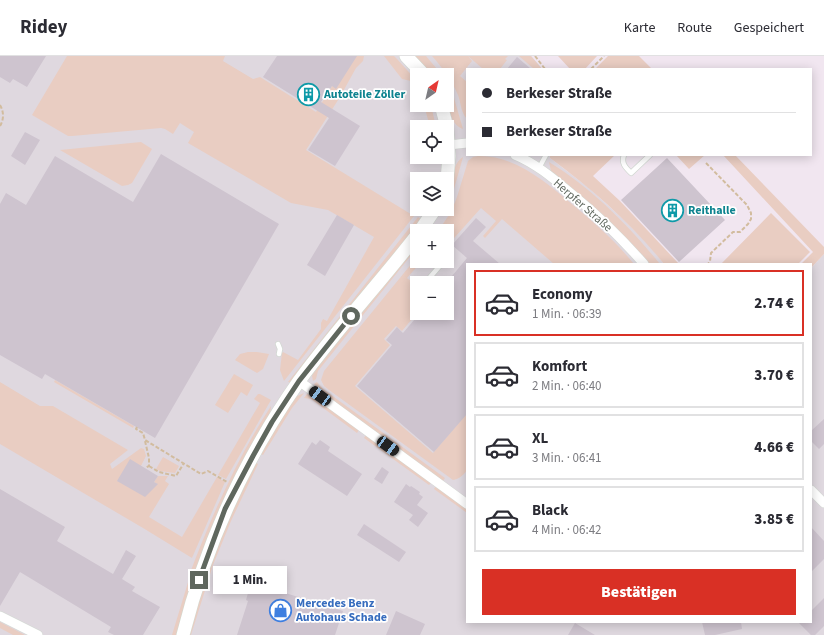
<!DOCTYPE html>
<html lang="de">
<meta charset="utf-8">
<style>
:root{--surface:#fff;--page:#f7f7f7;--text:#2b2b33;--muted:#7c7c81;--line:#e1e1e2;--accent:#d93025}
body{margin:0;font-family:"Source Sans 3",sans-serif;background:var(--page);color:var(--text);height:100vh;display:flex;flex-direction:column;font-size:15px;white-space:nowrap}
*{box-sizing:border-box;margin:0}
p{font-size:13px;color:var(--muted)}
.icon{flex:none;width:22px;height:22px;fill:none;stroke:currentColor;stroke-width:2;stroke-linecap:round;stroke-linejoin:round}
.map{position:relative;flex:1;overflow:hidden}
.drawer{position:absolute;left:466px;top:207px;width:346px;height:360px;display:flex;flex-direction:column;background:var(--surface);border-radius:0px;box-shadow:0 2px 10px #0003}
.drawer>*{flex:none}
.guide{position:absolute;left:466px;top:12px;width:346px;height:88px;border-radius:0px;box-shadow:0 2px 10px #0003;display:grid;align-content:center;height:88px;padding:0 16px;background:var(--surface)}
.needle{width:26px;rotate:34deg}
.fabs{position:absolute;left:410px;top:12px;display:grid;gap:8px}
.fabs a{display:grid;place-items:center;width:44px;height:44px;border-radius:0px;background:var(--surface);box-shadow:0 2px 10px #0003;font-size:20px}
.end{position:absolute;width:18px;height:18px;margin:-9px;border:5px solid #5f675e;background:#fff;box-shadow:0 0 0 2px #fff}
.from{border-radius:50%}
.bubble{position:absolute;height:28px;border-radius:0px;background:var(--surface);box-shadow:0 2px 10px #0003;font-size:13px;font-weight:800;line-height:28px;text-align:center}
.car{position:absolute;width:12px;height:24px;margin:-12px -6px;border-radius:5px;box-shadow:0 0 3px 1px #0007;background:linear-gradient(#222 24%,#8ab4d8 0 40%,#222 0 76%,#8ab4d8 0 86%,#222 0)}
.guide b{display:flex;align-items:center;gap:14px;height:38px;font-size:15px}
.guide b+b{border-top:1px solid var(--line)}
.guide i{width:10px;height:10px;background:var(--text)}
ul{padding:7px 0 0;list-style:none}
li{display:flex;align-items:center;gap:12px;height:66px;margin:0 8px 6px;padding:0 8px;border:2px solid var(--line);border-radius:0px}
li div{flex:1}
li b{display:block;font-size:15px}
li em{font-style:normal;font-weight:800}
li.active{border-color:var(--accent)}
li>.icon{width:36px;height:36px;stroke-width:1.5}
.primary-button{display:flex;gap:8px;margin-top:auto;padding:8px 16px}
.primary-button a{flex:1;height:46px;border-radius:0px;background:var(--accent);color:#fff;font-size:16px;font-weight:800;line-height:46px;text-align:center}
header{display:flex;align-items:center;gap:24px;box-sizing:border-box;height:56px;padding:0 20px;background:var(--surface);border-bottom:1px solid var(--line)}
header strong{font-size:19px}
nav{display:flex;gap:22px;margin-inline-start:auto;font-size:14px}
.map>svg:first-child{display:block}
.industrial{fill:#dfd8df;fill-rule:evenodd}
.green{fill:#e9cdc2}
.building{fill:#cec4cf}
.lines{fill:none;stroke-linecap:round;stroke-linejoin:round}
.service-casing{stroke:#d2d8d2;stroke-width:6}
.minor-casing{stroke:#d2d8d2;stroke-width:10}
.secondary-casing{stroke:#d1d9d0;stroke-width:14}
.path{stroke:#d2bc9e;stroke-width:2;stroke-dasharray:4 2;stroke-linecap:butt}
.service{stroke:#fff;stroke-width:4.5}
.minor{stroke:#fff;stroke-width:9}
.secondary{stroke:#fff;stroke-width:13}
.route{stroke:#5f675e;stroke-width:5}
.labels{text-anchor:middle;stroke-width:3.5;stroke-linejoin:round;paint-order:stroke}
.culture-label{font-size:12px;font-weight:bold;fill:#0d838f;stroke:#fff;text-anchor:start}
.street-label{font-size:12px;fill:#5f675e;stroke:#fff}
.shop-label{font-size:12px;font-weight:bold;fill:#366cbe;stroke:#fff;text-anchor:start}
</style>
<header>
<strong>Ridey</strong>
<nav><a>Karte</a><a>Route</a><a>Gespeichert</a></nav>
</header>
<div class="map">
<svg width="824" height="579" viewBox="0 0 824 579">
<rect width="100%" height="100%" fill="#f1e6f0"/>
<path class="industrial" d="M0 0H531L540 10 542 13H467V99H550V102L589 132 623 163 651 191 664 208H467V566H811V212L824 198V579H0ZM417 19H447V49H417ZM417 71H447V101H417ZM417 123H447V153H417ZM417 175H447V205H417ZM417 227H447V257H417Z"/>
<path class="green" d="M67 0H225L223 5 253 23 260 21 316 56 351 0H364L363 5 356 12 340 41 306 94 414 160 284 325 280 314 282 297 283 296 298 304 321 273V267L323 263 327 265 374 181 328 154 291 147 188 87 194 76 180 67 173 78 165 73 161 72 72 80H68L32 59Z
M384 0H394L397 3 417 25V34L411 25 402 23Z
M415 0H426L442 19H432Z
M432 0H468L472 5 460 20 467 26V63C461 57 461 47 458 39 452 25 442 11 432 0Z
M468 0H508L505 3 507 4 500 13H483Z
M519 0H531L542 13H534Z
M558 0H597L585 13H570Z
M608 0H639L652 13H595Z
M447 26 454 42 463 73C447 68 447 40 447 26Z
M424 49H431L436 71H430Z
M141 86 152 93 132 127 128 129 122 130 60 94Z
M550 99H615L593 120 620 145 679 208H664C631 167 592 133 550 102Z
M676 99H705L689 113Z
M723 99H735L824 191V198L811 212V208H801L813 196Z
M478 100C515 99 546 126 573 149 595 167 616 186 634 208H554L502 163 485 182 483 180 496 165 481 152 447 190V175H438L451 156 457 141 468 105 473 101Z
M463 101 454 133H450C453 122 453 107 463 101Z
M549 106C592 132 629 170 660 208H650C620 173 585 145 551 115Z
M771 157 810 196 798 208H721Z
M418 161 421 163 412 176 292 327 288 326Z
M417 192 318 315 316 323 313 325 312 320 315 313 412 193Z
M417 201V205H422L407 222 417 230V257L402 275 396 270 384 283 390 289 355 330 433 397 467 357V414C464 419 459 423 453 424L329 334 324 330 321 324 324 315Z
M248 296H257L269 298 263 313 257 317 235 304 240 298Z
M234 318 253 329 247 340 241 336 228 357 215 349Z
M55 324 134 370 133 372 54 326Z
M0 326 40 350H53L128 394 110 408 112 413 141 392 144 393 146 400 141 410 117 425 157 428 154 426 158 420H168L165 425 169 428 149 461 182 481 217 421 225 426 192 502 143 472 0 388Z
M317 326 323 333 445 422 443 425 319 335 314 328Z
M304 337 292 352 263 399 259 397 295 341Z
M258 338H260L271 344 226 423 218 419 260 347 254 343Z
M307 338 311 339 359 374 357 377 311 343 304 342Z
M271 350 270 359 194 519 190 517C212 459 237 402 271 350Z
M366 379 431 427 429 429 364 382Z
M163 401 179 410 175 417 160 415 156 413Z
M255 406 258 408 231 465 213 509 191 579H187L214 495Z
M436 430 467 453V457L434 433Z
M189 523 193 524 177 579H172Z
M0 566 25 579H13L0 572Z"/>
<path class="building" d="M0 0H46L27 31 13 23 10 27 0 21Z
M277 0H357L336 33 332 30 321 46 360 70 335 110 308 94 329 62 263 21Z
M517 1 531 13H507Z
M25 76 40 84 25 109 11 100Z
M161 98 279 168 155 382 45 318 42 323 0 299V148L6 137 26 149 55 100 133 146Z
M667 102 725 164 679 206 621 144Z
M337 159 354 169 325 220 307 209Z
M476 162 486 171 473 185 500 208H467V358L434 396 357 330 392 289 386 284 397 271 403 277 420 257H447V226L467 202 452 189Z
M824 363V388L819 393 811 385V375Z
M320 384 330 391 328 395 362 418 347 440 298 408 312 386 316 389Z
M130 403 158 420 154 426 158 428 145 441 117 425Z
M382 411 389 416 382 428 374 423Z
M406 428 410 431 411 430 420 436 419 438 423 441 417 449 428 457 418 471 409 464 413 459 394 446Z
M0 433 65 471 57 485 113 518 126 494 136 500 122 523 135 531 132 535 160 551 143 579H114L108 576 111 571 20 516 0 550Z
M364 468 406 496 399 506 357 479Z
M811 471 824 485V503L811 516Z
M252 523 279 532V535L343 555 335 579H237L248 545 246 544Z
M824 542V570L815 579H811L798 566H811V555Z
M396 555 425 568 420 579H386Z
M702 566H741L742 573 715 579H705Z
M575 567 595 579H568Z"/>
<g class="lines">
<defs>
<path id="service" d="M624 99C621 107 625 111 631 117L650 99
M539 112 546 99
M425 227 444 205
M278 288 280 293 279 298"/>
<path id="minor" d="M449 89 467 87
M515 99C537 108 555 124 573 139 599 160 622 183 644 208
M299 325 467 448
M811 434 824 447
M0 560 38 579"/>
<path id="secondary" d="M406 0 424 19
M441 49 447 71
M447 72 449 100 447 124
M420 175 435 153
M183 579C206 488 245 402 299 325 336 274 379 228 417 179"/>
</defs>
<use href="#service" class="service-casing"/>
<use href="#minor" class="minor-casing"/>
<use href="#secondary" class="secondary-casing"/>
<path class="path" d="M535 0 545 13
M591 13 604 0
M0 49C4 56 4 63 0 70
M706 107 747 149 751 157V163L748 168 740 176H733L711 197 710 205 708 208
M137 371 136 373 143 377 145 384 201 418 208 415 227 426
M145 385 149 402V410L145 412
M149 410 159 416 176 420 184 407"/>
<use href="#service" class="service"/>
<use href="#minor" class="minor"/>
<use href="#secondary" class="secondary"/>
</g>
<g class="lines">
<path class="route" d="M199 524 225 453 253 400 272 366 299 325 351 260"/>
</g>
<defs>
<symbol id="building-ring" viewBox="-11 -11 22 22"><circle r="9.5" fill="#fff" stroke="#0f9aa8" stroke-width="1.5"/><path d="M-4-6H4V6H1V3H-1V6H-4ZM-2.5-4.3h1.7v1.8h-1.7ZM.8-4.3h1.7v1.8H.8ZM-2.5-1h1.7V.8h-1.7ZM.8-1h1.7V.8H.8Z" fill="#0f9aa8"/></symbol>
<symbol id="shop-ring" viewBox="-11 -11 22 22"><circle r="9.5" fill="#fff" stroke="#3f7fe0" stroke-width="1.5"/><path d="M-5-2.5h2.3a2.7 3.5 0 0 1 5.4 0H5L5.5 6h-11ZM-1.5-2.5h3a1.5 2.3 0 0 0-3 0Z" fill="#3f7fe0"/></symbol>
</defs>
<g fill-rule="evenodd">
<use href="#building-ring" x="296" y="26" width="25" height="25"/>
<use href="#building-ring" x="660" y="142" width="25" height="25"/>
<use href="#shop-ring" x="268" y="542" width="25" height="25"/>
</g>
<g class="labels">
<g class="culture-label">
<text x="324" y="42">Autoteile Zöller</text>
<text x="688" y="158">Reithalle</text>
</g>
<g class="street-label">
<text transform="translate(583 149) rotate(41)" y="4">Herpfer Straße</text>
</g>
<g class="shop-label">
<text x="296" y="551">Mercedes Benz<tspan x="296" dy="14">Autohaus Schade</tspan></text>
</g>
</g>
</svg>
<div class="fabs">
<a><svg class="needle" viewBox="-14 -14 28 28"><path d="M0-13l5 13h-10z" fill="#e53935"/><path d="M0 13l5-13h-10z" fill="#7c7c81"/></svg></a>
<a><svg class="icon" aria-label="locate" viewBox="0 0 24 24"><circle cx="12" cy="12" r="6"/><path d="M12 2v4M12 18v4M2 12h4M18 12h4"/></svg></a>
<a><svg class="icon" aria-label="layers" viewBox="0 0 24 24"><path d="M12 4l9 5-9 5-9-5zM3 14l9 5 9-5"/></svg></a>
<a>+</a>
<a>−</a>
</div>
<i class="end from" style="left:351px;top:260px"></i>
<i class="end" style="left:199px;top:524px"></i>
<div class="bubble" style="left:213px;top:510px;width:74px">1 Min.</div>
<i class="car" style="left:320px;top:340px;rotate:306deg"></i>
<i class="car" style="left:388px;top:390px;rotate:126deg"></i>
<div class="guide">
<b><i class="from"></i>Berkeser Straße</b>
<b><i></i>Berkeser Straße</b>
</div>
<section class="drawer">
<ul>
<li class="active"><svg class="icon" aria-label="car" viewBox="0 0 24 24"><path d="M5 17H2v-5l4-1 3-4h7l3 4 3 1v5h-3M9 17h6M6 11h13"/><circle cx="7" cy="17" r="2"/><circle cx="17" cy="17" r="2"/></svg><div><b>Economy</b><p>1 Min. · 06:39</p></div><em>2.74 €</em></li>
<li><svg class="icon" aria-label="car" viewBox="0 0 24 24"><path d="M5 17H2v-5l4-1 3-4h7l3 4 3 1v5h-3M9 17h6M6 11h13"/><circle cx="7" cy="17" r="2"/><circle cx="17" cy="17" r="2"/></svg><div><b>Komfort</b><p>2 Min. · 06:40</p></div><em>3.70 €</em></li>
<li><svg class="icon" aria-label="car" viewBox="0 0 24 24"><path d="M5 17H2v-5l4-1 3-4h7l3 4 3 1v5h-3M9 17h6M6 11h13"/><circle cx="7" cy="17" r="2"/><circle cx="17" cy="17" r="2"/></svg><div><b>XL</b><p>3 Min. · 06:41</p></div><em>4.66 €</em></li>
<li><svg class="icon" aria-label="car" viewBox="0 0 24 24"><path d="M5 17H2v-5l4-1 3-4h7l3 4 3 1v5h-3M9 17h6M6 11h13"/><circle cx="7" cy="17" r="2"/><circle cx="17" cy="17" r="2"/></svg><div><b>Black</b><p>4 Min. · 06:42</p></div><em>3.85 €</em></li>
</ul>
<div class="primary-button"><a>Bestätigen</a></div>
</section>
</div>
